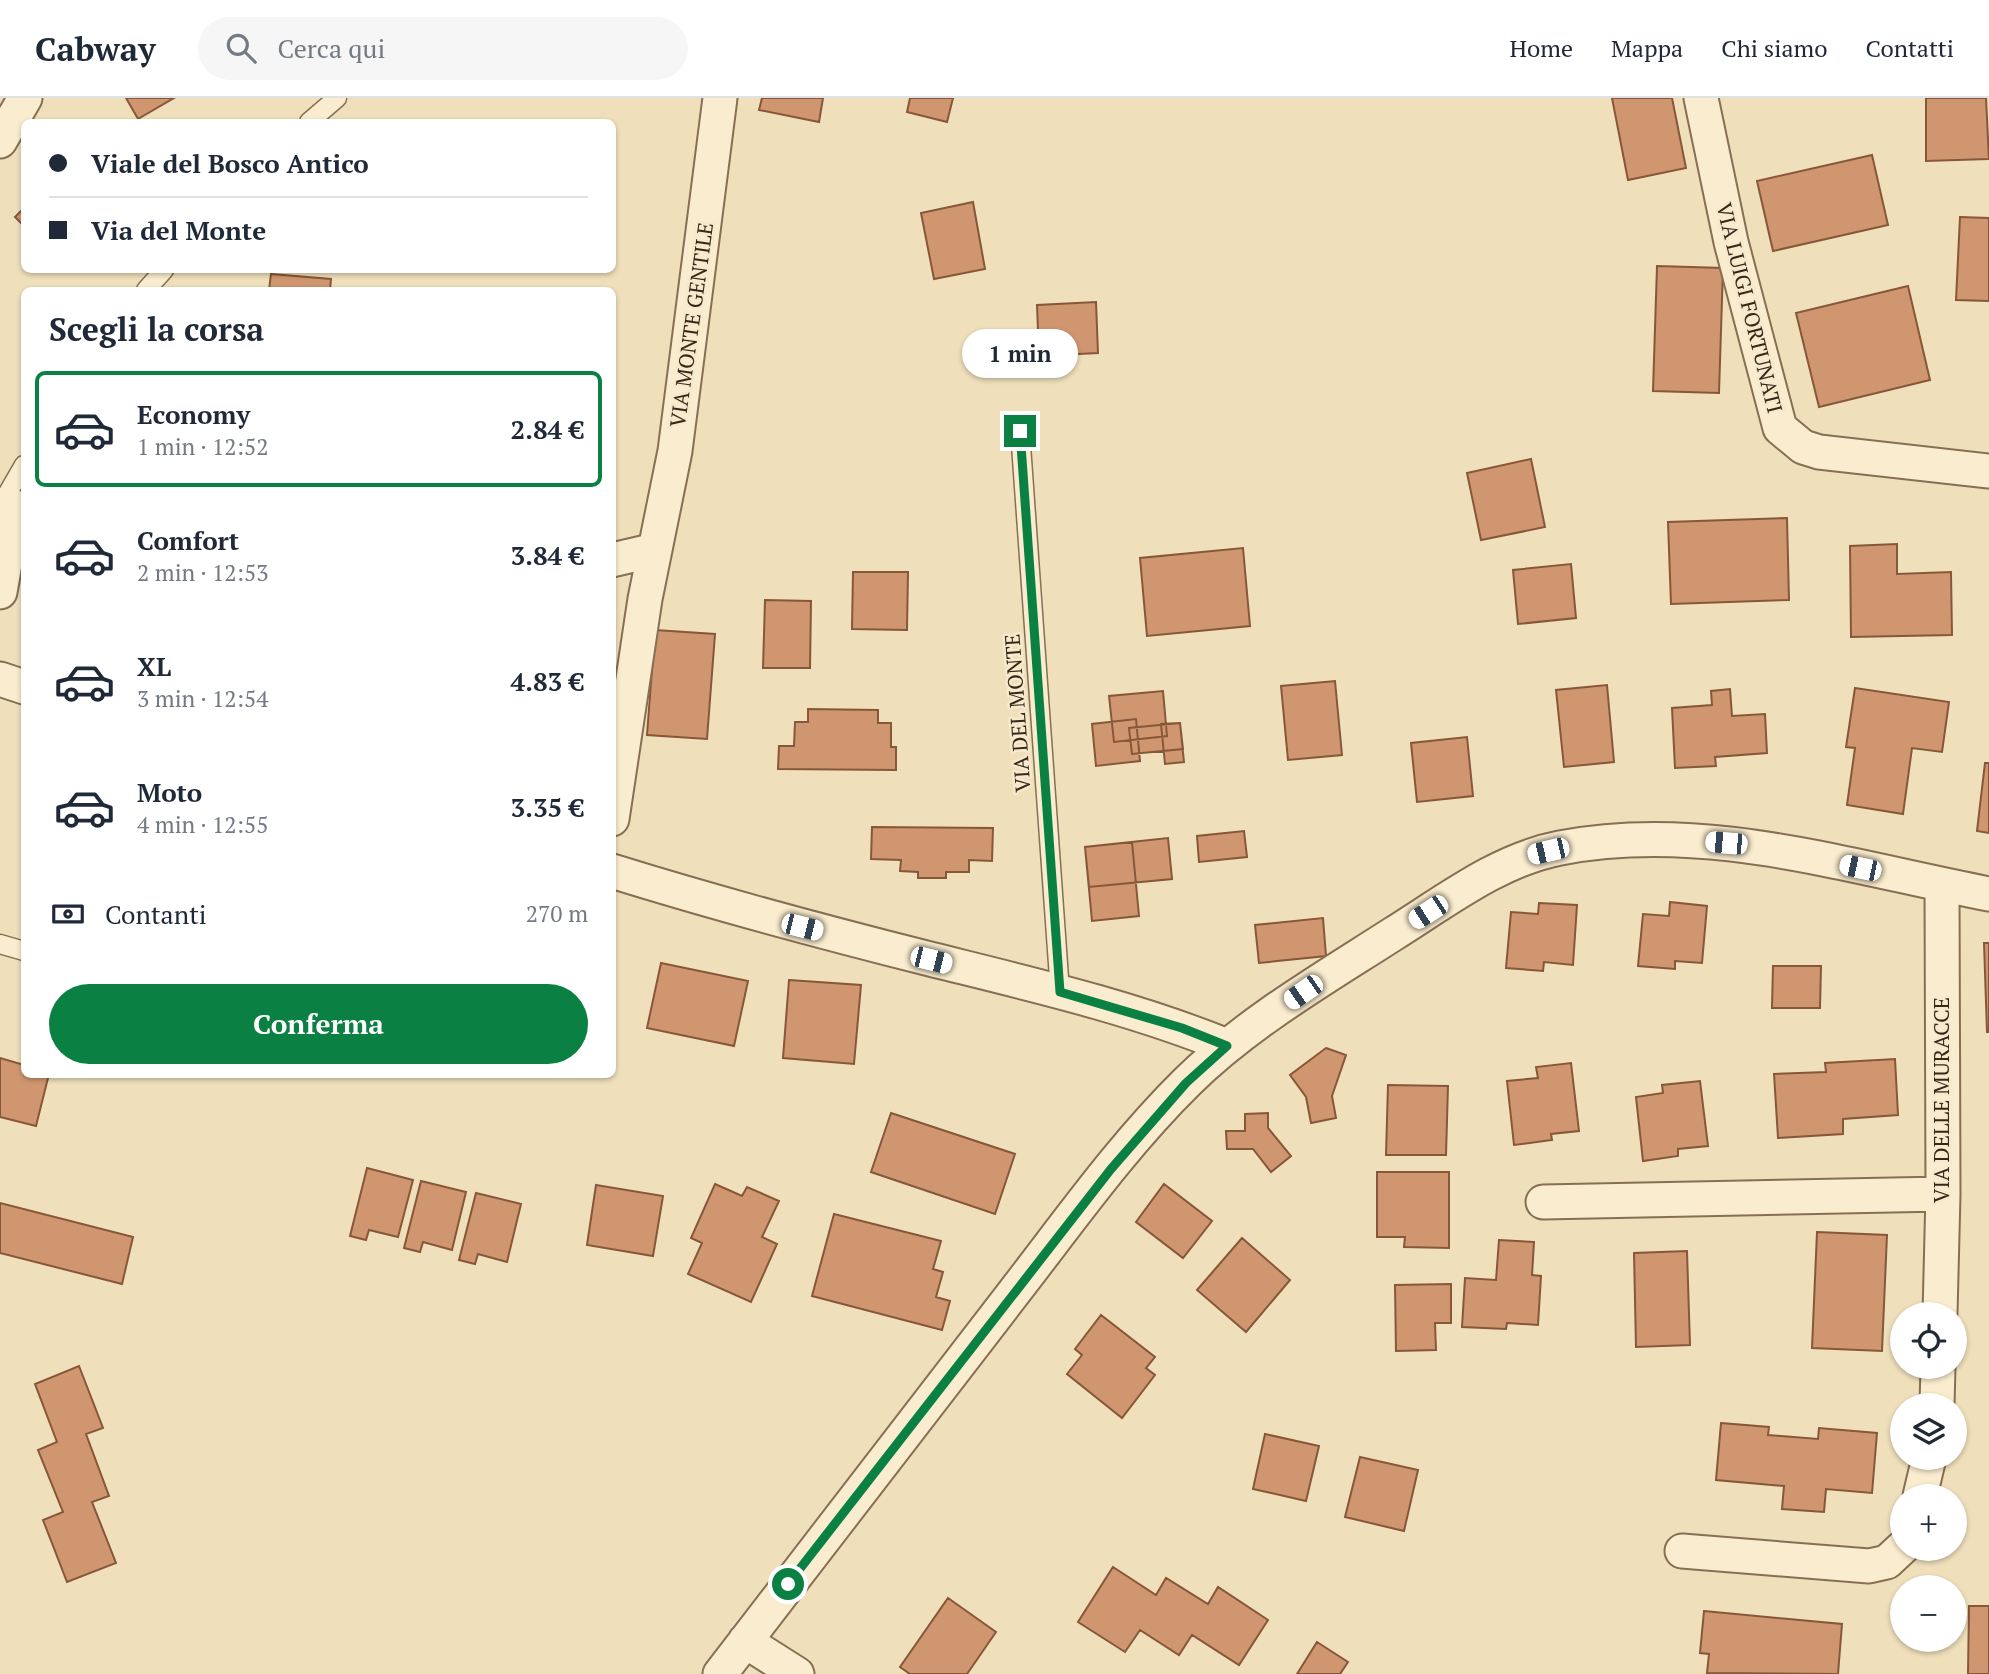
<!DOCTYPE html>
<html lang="it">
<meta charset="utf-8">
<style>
:root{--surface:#fff;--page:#f6f6f7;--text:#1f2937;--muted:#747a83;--line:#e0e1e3;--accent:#0b8043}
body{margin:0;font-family:"PT Serif",serif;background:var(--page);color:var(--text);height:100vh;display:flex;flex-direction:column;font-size:26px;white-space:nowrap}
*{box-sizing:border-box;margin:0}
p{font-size:23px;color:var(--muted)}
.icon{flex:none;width:38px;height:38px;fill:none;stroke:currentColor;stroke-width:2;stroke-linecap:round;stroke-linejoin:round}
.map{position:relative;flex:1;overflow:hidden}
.sheet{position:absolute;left:21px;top:189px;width:595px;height:791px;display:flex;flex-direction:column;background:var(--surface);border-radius:10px;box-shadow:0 2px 5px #0004}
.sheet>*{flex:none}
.guide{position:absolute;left:21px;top:21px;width:595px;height:154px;border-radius:10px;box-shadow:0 2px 5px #0004;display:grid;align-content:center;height:154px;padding:0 28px;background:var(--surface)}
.fabs{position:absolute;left:1890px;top:1204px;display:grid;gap:14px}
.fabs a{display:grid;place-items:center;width:77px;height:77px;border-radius:50%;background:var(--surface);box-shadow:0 2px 5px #0004;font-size:35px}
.end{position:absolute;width:32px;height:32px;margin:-16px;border:9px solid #0b8043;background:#fff;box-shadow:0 0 0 4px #fff}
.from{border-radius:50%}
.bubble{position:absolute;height:49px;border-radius:24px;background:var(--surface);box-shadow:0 2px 5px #0004;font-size:23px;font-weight:800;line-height:49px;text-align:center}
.car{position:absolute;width:21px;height:42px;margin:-21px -10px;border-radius:9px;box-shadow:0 0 5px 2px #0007;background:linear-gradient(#fff 24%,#345 0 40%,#fff 0 76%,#345 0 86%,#fff 0)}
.guide b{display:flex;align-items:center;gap:24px;height:66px;font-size:26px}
.guide b+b{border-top:2px solid var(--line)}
.guide i{width:18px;height:18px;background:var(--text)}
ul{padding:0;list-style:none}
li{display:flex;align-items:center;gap:21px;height:116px;margin:0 14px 10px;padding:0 14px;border:4px solid transparent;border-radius:10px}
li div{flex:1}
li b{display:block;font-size:26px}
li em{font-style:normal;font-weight:800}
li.on{border-color:var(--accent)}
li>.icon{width:63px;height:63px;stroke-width:1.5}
h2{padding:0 28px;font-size:32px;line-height:84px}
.pay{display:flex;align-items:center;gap:18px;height:77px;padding:0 28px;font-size:26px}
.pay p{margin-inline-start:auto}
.cta{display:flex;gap:14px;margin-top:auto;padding:14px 28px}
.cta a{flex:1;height:80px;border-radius:42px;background:var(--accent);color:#fff;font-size:28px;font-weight:800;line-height:80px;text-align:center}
header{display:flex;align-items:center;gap:42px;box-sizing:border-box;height:98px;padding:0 35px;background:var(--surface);border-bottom:2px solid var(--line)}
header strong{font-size:33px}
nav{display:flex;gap:38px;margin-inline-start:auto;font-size:24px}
.search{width:490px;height:63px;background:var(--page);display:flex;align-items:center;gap:18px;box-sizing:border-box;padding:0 24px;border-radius:38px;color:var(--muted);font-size:26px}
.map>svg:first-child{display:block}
.building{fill:#d0966f;stroke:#875739;stroke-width:2}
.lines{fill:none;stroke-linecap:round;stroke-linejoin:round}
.service-casing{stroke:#876f54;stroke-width:21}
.minor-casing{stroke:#876f54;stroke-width:37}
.service{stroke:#faecce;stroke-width:18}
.minor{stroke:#faecce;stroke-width:33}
.route{stroke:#0b8043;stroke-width:9}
.labels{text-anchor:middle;stroke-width:5;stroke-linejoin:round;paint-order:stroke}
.street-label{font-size:21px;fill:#35271a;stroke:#f7e9cb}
</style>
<header>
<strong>Cabway</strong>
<div class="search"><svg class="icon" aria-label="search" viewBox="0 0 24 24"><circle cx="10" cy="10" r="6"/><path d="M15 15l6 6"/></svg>Cerca qui</div>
<nav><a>Home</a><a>Mappa</a><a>Chi siamo</a><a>Contatti</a></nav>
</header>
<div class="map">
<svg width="1989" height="1576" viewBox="0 0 1989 1576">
<rect width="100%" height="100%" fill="#efdfbb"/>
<path class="building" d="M126 0H174L138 21Z
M762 0H823L819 24 759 12Z
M910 0H953L947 24 907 14Z
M1612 0H1672L1686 70 1628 82Z
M1926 0H1986L1989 61 1926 63Z
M1872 57 1888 127 1773 153 1757 83Z
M973 104 985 171 934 181 921 115Z
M24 110V128L15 119Z
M1960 119 1989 120V203L1956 202Z
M1657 168 1723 170 1719 295 1653 293Z
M271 176 331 181 330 192H269Z
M1908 188 1930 282 1819 309 1796 215Z
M1096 204 1098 255 1039 258 1037 207Z
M1531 361 1545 429 1481 442 1467 375Z
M1787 420 1789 502 1671 506 1668 424Z
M1897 446V476L1951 474 1952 537 1851 539 1850 448Z
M1243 450 1250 528 1147 538 1140 460Z
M1571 466 1576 520 1518 526 1513 472Z
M853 474H908L907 532 852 531Z
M765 502 811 503 810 570H763Z
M655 532 715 536 707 641 647 637Z
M1335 583 1342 657 1288 662 1281 588Z
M1607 587 1614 664 1564 669 1556 592Z
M1855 590 1949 604 1942 654 1912 650 1903 716 1847 707 1855 650 1846 649Z
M1730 591 1732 618 1765 616 1767 655 1715 659 1716 668 1675 670 1672 610 1712 607 1711 593Z
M1163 593 1167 638 1114 644 1109 598Z
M808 611 878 612V625H891V649H896V672L778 671 779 648H794L795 624H808Z
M1136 621 1140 663 1096 668 1092 626Z
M1180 625 1184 664 1165 666 1161 626Z
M1180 625 1183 651 1132 656 1129 630Z
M1467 639 1473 698 1417 704 1411 645Z
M1985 665H1989V735L1977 733Z
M872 729 993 730 992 763 969 762V774H946V780H918V774L900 773 901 762 871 761Z
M1244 733 1247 759 1199 764 1197 738Z
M1168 740 1172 781 1089 789 1085 749Z
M1132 744 1139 818 1092 823 1085 749Z
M1670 804 1707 808 1702 865 1675 863V871L1638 868 1643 816 1669 818Z
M1539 805 1577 807 1573 867 1544 864 1543 873 1506 870 1511 814 1538 816Z
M1323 820 1326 858 1259 865 1255 827Z
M1984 845H1989V934H1987Z
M661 865 748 883 734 948 647 930Z
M1773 868H1821L1820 910H1772Z
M789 882 861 887 854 966 783 960Z
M1326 950 1346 957 1332 998 1336 1020 1311 1025 1306 999 1290 977Z
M0 960 24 967V976H49L36 1028 0 1019Z
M1895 961 1898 1017 1843 1021V1036L1778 1040 1774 976 1826 974 1825 965Z
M1571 965 1579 1033 1551 1036 1552 1042 1514 1047 1507 983 1538 980 1536 969Z
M1700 983 1708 1048 1678 1051V1058L1643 1063 1636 999 1663 995 1662 987Z
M1388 987 1448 988 1446 1057H1386Z
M891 1015 1015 1056 995 1116 871 1074Z
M1268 1015V1030L1291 1058 1271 1074 1253 1051H1227L1226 1033H1245V1016Z
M367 1070 413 1082 398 1139 369 1132 366 1142 350 1138Z
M1377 1074H1449V1150L1404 1149 1405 1139H1377Z
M421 1083 466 1094 452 1152 423 1144 420 1154 404 1150Z
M715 1086 742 1098 747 1089 779 1103 762 1139 777 1146 751 1204 688 1176 702 1145 691 1140Z
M1164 1086 1212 1123 1183 1160 1136 1124Z
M596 1087 663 1098 653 1158 587 1147Z
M476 1095 521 1106 507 1164 478 1156 475 1166 459 1162Z
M0 1105 133 1139 122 1186 0 1155Z
M834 1116 941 1143 933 1171 943 1174 936 1199 950 1203 942 1232 812 1198Z
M1817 1134 1887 1137 1882 1253 1812 1250Z
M1242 1140 1290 1182 1246 1234 1197 1192Z
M1499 1142 1534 1144 1532 1177 1541 1178 1538 1227 1507 1225 1506 1231 1462 1229 1465 1180 1496 1182Z
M1687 1153 1690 1247 1636 1249 1634 1155Z
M1451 1186V1225H1435L1436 1252 1396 1253 1395 1187Z
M1101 1217 1155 1259 1146 1270 1155 1277 1122 1320 1067 1276 1082 1257 1075 1251Z
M79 1268 103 1330 86 1336 109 1398 92 1404 116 1465 67 1484 43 1422 63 1414 38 1352 57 1344 35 1286Z
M1721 1325 1769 1329 1768 1337 1818 1341 1819 1330 1877 1335 1872 1395 1826 1391 1824 1414 1782 1411 1784 1388 1716 1382Z
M1265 1336 1319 1348 1306 1403 1253 1391Z
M1360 1359 1418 1372 1404 1433 1345 1419Z
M1113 1469 1156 1497 1166 1480 1208 1506 1218 1489 1268 1522 1239 1567 1192 1537 1179 1557 1140 1532 1125 1554 1078 1524Z
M948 1500 996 1534 967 1576H910L900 1569Z
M1969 1508H1989V1576H1968Z
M1704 1513 1842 1526 1838 1576 1707 1575 1709 1556 1700 1555Z
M1317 1544 1348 1564 1340 1576H1297Z"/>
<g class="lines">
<defs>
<path id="service" d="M309 24 337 0
M146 192 164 172
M1020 333 1060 894
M2 405 24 367
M0 846 24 853"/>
<path id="minor" d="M1701 0 1731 144 1780 330 1803 349 1819 354 1989 373
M0 43 25 0
M612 462 655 452
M0 494 15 409
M0 581 24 589
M612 721 645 501 675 353 720 0
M612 773C718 806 823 834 930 861 1030 886 1131 909 1227 948
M1543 1104 1943 1096
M1940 1216 1943 1096 1942 787
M1937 1307 1938 1269
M1920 1398 1929 1360
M1682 1453 1869 1468 1887 1464 1902 1450
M745 1543 797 1576
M720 1576C818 1448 916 1320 1015 1193 1070 1122 1123 1047 1187 984 1247 925 1323 881 1393 836 1446 803 1498 762 1560 750 1704 722 1848 769 1989 796"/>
</defs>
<use href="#service" class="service-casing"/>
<use href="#minor" class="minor-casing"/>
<use href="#service" class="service"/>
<use href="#minor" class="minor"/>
</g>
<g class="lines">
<path class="route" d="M788 1486 1111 1071 1186 985 1227 948 1182 930 1060 894 1020 333"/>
</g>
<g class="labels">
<g class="street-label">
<text transform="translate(1749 210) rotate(76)" y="7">VIA LUIGI FORTUNATI</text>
<text transform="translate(692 227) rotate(-82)" y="7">VIA MONTE GENTILE</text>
<text transform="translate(1018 615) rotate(-94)" y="7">VIA DEL MONTE</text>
<text transform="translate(1942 1002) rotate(-90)" y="7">VIA DELLE MURACCE</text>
</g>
</g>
</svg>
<div class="fabs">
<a><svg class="icon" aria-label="locate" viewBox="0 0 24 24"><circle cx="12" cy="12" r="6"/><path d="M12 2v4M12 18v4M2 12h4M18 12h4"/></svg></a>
<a><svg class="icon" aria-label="layers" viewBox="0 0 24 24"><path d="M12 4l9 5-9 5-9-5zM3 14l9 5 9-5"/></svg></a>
<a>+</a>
<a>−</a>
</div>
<i class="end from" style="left:788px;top:1486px"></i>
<i class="end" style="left:1020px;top:333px"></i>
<div class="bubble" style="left:962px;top:231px;width:116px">1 min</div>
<i class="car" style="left:1726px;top:745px;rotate:275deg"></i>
<i class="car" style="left:1548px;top:753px;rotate:257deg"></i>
<i class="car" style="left:1860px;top:770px;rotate:282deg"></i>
<i class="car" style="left:1428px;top:814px;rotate:237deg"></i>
<i class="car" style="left:802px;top:829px;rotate:104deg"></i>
<i class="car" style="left:931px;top:862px;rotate:104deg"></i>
<i class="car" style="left:1303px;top:894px;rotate:235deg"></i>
<div class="guide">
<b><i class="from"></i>Viale del Bosco Antico</b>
<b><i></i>Via del Monte</b>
</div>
<section class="sheet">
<h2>Scegli la corsa</h2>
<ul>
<li class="on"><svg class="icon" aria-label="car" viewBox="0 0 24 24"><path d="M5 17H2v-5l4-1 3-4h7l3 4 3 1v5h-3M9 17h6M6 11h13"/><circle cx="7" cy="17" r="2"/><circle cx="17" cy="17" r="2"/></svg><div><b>Economy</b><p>1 min · 12:52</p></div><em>2.84 €</em></li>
<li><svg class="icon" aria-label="car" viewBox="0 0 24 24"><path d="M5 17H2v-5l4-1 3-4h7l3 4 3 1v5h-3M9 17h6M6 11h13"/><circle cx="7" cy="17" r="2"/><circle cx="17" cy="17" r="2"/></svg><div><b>Comfort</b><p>2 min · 12:53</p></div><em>3.84 €</em></li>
<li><svg class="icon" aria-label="car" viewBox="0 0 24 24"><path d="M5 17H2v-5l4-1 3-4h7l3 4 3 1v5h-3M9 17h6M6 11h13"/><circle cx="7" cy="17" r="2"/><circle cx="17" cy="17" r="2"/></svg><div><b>XL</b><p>3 min · 12:54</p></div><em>4.83 €</em></li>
<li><svg class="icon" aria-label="car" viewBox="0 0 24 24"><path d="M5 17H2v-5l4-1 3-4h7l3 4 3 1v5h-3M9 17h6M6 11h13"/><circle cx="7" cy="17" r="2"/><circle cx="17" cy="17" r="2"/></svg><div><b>Moto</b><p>4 min · 12:55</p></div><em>3.35 €</em></li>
</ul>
<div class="pay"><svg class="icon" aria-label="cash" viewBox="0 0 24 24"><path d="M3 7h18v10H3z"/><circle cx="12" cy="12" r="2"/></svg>Contanti<p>270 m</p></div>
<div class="cta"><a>Conferma</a></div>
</section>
</div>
